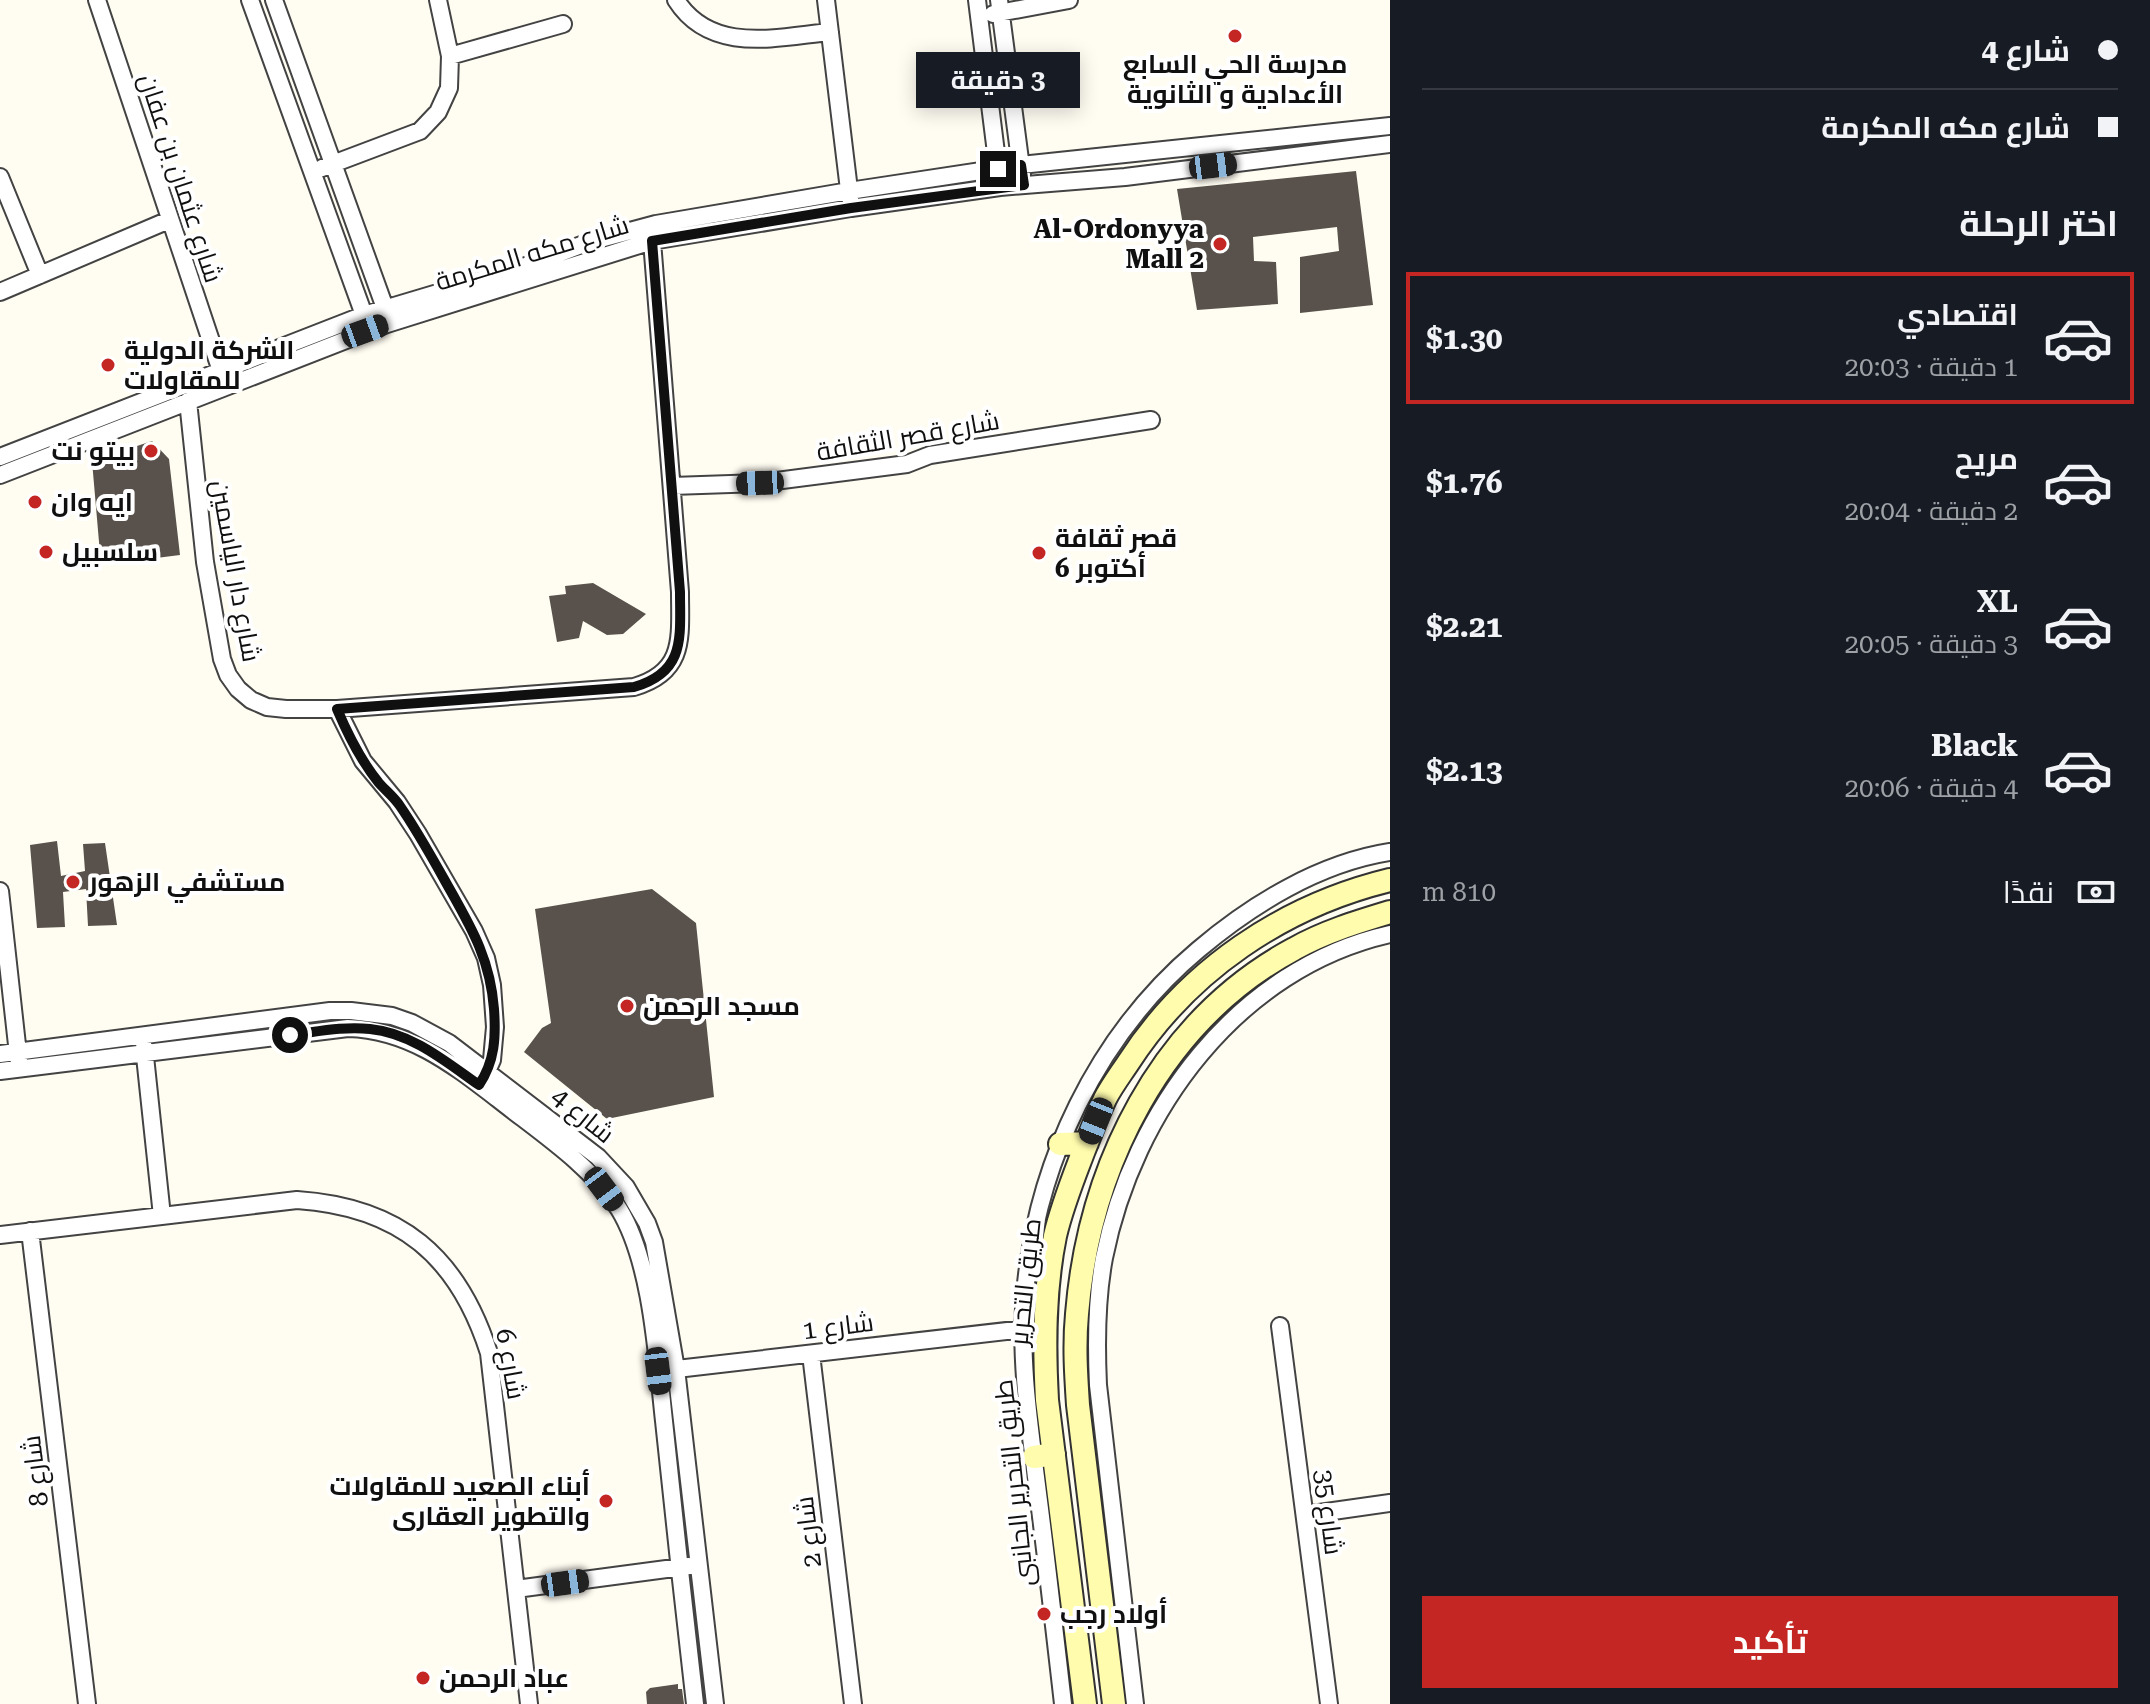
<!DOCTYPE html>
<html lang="ar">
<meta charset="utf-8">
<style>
:root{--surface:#171b24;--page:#20242c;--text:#f1f3f6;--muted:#9ea1a6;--line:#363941;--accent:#c42723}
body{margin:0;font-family:"Roboto Serif",Cairo,serif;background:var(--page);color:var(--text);direction:rtl;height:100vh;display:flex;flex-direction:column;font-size:30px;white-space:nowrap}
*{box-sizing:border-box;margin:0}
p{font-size:26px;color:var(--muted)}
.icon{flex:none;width:44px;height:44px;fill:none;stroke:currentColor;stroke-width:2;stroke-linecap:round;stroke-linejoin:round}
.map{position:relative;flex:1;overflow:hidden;direction:ltr}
.details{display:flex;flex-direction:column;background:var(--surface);width:760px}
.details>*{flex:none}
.banner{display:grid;align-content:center;height:176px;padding:0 32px;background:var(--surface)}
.end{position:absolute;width:36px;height:36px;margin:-18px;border:10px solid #101010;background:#fff;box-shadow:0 0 0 4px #fff}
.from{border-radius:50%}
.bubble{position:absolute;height:56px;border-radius:0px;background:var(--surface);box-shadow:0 4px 20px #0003;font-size:26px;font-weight:700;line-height:56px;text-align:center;direction:rtl}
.car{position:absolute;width:24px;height:48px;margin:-24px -12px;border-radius:10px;box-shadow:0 0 6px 2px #0007;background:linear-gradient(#222 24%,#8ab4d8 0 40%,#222 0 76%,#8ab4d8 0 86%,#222 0)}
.banner b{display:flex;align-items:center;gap:28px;height:76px;font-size:30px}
.banner b+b{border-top:2px solid var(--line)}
.banner i{width:20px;height:20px;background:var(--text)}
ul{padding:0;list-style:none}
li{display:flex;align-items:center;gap:24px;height:132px;margin:0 16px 12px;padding:0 16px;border:4px solid transparent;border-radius:0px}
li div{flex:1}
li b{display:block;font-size:30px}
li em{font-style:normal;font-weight:700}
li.on{border-color:var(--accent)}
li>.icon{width:72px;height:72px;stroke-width:1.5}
h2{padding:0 32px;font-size:36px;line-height:96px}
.pay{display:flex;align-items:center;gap:20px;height:88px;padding:0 32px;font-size:30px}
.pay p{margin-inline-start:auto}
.cta{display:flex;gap:16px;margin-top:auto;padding:16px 32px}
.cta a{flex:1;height:92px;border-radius:0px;background:var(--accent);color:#fff;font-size:32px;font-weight:700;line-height:92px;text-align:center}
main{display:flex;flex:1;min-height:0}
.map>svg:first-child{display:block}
.building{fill:#59524c}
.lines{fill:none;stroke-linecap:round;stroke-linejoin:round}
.street-casing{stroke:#434343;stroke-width:20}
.secondary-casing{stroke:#323232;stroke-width:26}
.street{stroke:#fff;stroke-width:16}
.secondary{stroke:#fffcad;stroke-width:22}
.route{stroke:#101010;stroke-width:10}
.poi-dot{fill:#c42723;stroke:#fff;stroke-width:3}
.labels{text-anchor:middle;stroke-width:8;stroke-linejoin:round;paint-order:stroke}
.poi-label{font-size:26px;font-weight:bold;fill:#101010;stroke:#fff;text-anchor:start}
.street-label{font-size:26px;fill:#101010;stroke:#fff}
</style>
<main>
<section class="details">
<div class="banner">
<b><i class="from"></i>شارع 4</b>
<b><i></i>شارع مكه المكرمة</b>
</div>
<h2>اختر الرحلة</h2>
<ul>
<li class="on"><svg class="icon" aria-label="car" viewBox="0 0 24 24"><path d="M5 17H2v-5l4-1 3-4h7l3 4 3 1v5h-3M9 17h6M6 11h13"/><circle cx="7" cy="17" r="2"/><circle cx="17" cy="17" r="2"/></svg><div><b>اقتصادي</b><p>1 دقيقة · 20:03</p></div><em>$1.30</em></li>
<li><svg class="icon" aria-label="car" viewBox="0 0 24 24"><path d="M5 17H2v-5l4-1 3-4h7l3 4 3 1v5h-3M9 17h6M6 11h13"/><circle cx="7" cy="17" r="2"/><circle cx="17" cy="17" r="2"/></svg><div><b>مريح</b><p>2 دقيقة · 20:04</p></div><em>$1.76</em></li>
<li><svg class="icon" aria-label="car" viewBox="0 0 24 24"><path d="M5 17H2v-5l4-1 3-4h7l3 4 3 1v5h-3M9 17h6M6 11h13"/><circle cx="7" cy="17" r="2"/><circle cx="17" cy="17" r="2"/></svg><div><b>XL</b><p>3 دقيقة · 20:05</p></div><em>$2.21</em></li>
<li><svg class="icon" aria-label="car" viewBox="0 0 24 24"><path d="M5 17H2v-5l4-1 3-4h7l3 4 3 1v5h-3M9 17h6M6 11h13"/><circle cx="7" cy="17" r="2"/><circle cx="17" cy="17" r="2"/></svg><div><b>Black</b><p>4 دقيقة · 20:06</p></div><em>$2.13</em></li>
</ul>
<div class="pay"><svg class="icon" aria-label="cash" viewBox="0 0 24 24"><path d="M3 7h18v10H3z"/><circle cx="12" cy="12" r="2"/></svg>نقدًا<p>810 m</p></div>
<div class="cta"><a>تأكيد</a></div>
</section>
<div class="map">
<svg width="1390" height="1704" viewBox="0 0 1390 1704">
<rect width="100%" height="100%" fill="#fffdf2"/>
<path class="building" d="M1356 171 1373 305 1300 313V257L1339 251 1337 227 1253 237 1254 261 1276 262 1278 304 1197 310 1177 189Z
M152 441 169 459 180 555 101 565 92 461Z
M593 583 646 614 623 634 607 635 583 621 579 638 557 642 549 596 566 594 565 586Z
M57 841 61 876 85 871 83 844 105 843 117 925 88 926 86 889 63 892 65 927 37 928 30 845Z
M652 889 696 923 714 1097 607 1119 524 1052 542 1028 551 1023 535 909Z
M678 1684V1689H682L684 1704H647L646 1692 650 1688Z"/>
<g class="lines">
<defs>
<path id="street" d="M97 0 221 371
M250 0 364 315
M274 0 385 308
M676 0C711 55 777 37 830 32
M826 0 850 198
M977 0 999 177
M999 0 1022 175
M993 14 1069 0
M450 56 563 24
M322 168 420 131 438 112 449 88 450 56 438 0
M0 177 40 275
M0 292 169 220
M188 401 205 562 222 659 228 675 238 689 251 700 267 707 286 709H337L634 687C686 672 680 637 680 592L652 241
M0 457 364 315 518 269 589 242 656 224 849 191 1021 165 1390 126
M0 475 387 324 652 241 851 208 1000 187 1125 177 1390 144
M672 486 760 483 907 464 930 455 1151 420
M337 709 363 761 397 802 418 834 474 931 486 958 492 985 495 1027 492 1060 484 1078
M0 891 19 1063
M144 1047 162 1216
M0 1054 330 1011H351L392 1016 412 1023 449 1043 598 1157 626 1187 647 1223 654 1242 676 1369 715 1704
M0 1071 348 1028C409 1030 451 1063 498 1099 537 1130 592 1166 619 1209 652 1263 657 1357 664 1421 674 1515 684 1610 695 1704
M30 1231 87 1704
M0 1235 297 1200C400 1207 458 1256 489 1353L529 1704
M1280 1326 1329 1704
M811 1354 853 1704
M668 1370 1024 1329
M1305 1515 1390 1503
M516 1589 689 1566
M1063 1704C1055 1634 1047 1563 1038 1493 1030 1428 1019 1359 1025 1294 1036 1163 1097 1035 1198 950 1251 905 1319 863 1390 852
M1135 1704 1098 1385C1096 1342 1096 1300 1104 1258 1133 1111 1238 968 1390 934"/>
<path id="secondary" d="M1060 1144 1087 1143
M1034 1457 1054 1454
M1085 1704 1047 1400C1044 1345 1044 1290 1055 1236 1062 1206 1073 1179 1084 1150 1091 1133 1097 1116 1105 1099 1111 1087 1120 1075 1128 1063 1188 970 1283 906 1390 880
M1114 1704 1078 1405C1076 1375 1074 1345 1077 1314 1089 1167 1160 1021 1294 949 1324 932 1357 922 1390 912"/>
</defs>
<use href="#street" class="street-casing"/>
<use href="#secondary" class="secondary-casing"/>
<use href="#street" class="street"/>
<use href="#secondary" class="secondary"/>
</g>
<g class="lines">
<path class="route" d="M290 1035C316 1032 343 1026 370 1029 412 1033 446 1062 479 1085 495 1061 496 1037 494 1009 490 956 469 924 444 879 430 854 416 829 400 806 394 797 386 791 379 783 361 761 348 735 337 709L634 687C686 672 680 637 680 592L652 241 851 208 1024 185 1021 165 998 169"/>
</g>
<g class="poi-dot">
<circle cx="1235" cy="36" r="8"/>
<circle cx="1220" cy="244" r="8"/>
<circle cx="108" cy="365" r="8"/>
<circle cx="151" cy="451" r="8"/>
<circle cx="35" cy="502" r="8"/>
<circle cx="46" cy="552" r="8"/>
<circle cx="1039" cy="553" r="8"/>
<circle cx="73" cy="882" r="8"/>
<circle cx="627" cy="1006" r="8"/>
<circle cx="606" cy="1501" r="8"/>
<circle cx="1044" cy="1614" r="8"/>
<circle cx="423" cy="1678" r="8"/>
</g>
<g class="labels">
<g class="poi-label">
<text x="1235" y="73" text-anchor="middle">مدرسة الحي السابع<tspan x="1235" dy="30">الأعدادية و الثانوية</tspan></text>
<text x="1204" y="238" text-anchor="end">Al-Ordonyya<tspan x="1204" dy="30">Mall 2</tspan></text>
<text x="124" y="359">الشركة الدولية<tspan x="124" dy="30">للمقاولات</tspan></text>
<text x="135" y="460" text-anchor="end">بيتو نت</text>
<text x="51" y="511">ايه وان</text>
<text x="1055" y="547">قصر ثقافة<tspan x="1055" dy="30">6 أكتوبر</tspan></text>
<text x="62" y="561">سلسبيل</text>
<text x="89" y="891">مستشفي الزهور</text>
<text x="643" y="1015">مسجد الرحمن</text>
<text x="590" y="1495" text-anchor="end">أبناء الصعيد للمقاولات<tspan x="590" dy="30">والتطوير العقارى</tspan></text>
<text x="1060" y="1623">أولاد رجب</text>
<text x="439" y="1687">عباد الرحمن</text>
</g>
<g class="street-label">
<text transform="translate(181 178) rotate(72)" y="9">شارع عثمان بن عفان</text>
<text transform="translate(532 253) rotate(-17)" y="9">شارع مكه المكرمة</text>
<text transform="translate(908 436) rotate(-10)" y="9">شارع قصر الثقافة</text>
<text transform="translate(236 571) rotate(80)" y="9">شارع دار الياسمين</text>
<text transform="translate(583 1115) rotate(39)" y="9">شارع 4</text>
<text transform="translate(1025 1282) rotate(-84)" y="9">طريق التحرير</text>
<text transform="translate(838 1326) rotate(-7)" y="9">شارع 1</text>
<text transform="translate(511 1364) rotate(80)" y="9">شارع 6</text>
<text transform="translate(35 1471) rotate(-97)" y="9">شارع 8</text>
<text transform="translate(1014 1483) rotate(-96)" y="9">طريق التحرير الجانبى</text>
<text transform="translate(1329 1512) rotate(83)" y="9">شارع 35</text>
<text transform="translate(808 1532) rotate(-97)" y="9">شارع 2</text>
</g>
</g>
</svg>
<i class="end from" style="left:290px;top:1035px"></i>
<i class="end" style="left:998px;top:169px"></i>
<div class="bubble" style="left:916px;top:52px;width:164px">3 دقيقة</div>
<i class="car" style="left:1213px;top:166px;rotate:83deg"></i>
<i class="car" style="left:365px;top:331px;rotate:70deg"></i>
<i class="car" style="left:760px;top:483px;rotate:268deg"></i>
<i class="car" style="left:1096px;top:1121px;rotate:202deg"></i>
<i class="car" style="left:604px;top:1189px;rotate:143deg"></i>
<i class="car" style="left:658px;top:1371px;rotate:173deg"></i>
<i class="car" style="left:565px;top:1583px;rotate:82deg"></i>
</div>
</main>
